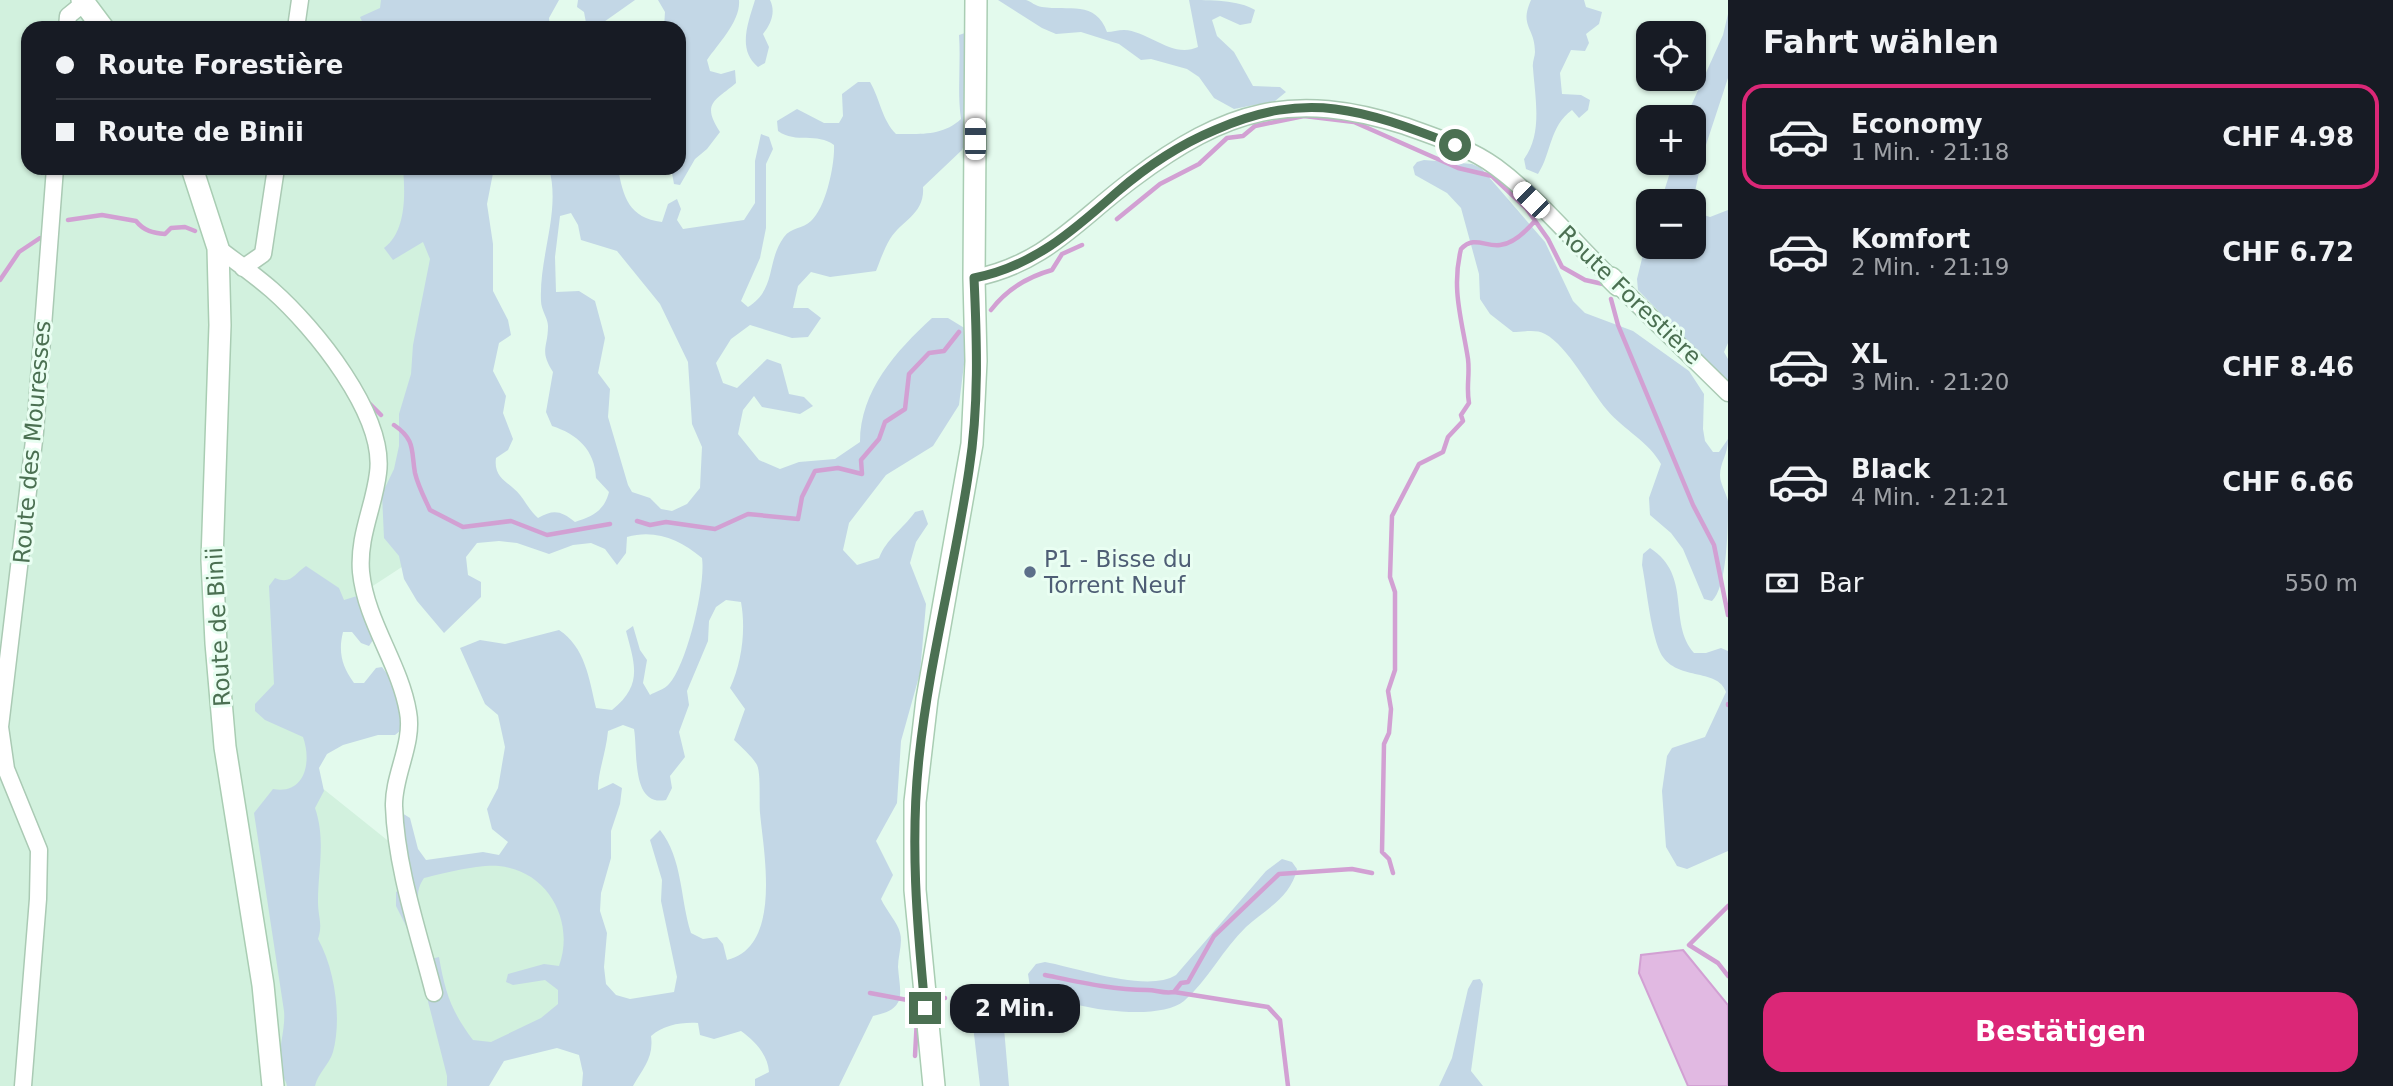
<!DOCTYPE html>
<html lang="de">
<meta charset="utf-8">
<style>
:root{--surface:#171b24;--page:#20242c;--text:#f1f3f6;--muted:#9ea1a6;--line:#363941;--accent:#db2777}
body{margin:0;font-family:"DejaVu Sans",sans-serif;background:var(--page);color:var(--text);height:100vh;display:flex;flex-direction:column;font-size:26px;white-space:nowrap}
*{box-sizing:border-box;margin:0}
p{font-size:23px;color:var(--muted)}
.icon{flex:none;width:38px;height:38px;fill:none;stroke:currentColor;stroke-width:2;stroke-linecap:round;stroke-linejoin:round}
.map{position:relative;flex:1;overflow:hidden}
.drawer{display:flex;flex-direction:column;background:var(--surface);width:665px}
.drawer>*{flex:none}
.banner{position:absolute;left:21px;top:21px;width:665px;height:154px;border-radius:21px;box-shadow:0 2px 5px #0004;display:grid;align-content:center;height:154px;padding:0 35px;background:var(--surface)}
.controls{position:absolute;left:1636px;top:21px;display:grid;gap:14px}
.controls a{display:grid;place-items:center;width:70px;height:70px;border-radius:14px;background:var(--surface);box-shadow:0 2px 5px #0004;font-size:35px}
.end{position:absolute;width:32px;height:32px;margin:-16px;border:9px solid #4b7052;background:#fff;box-shadow:0 0 0 4px #fff}
.from{border-radius:50%}
.bubble{position:absolute;height:49px;border-radius:21px;background:var(--surface);box-shadow:0 2px 5px #0004;font-size:23px;font-weight:800;line-height:49px;text-align:center}
.car{position:absolute;width:21px;height:42px;margin:-21px -10px;border-radius:9px;box-shadow:0 0 5px 2px #0007;background:linear-gradient(#fff 24%,#345 0 40%,#fff 0 76%,#345 0 86%,#fff 0)}
.banner b{display:flex;align-items:center;gap:24px;height:66px;font-size:26px}
.banner b+b{border-top:2px solid var(--line)}
.banner i{width:18px;height:18px;background:var(--text)}
ul{padding:0;list-style:none}
li{display:flex;align-items:center;gap:21px;height:105px;margin:0 14px 10px;padding:0 21px;border:4px solid transparent;border-radius:21px}
li div{flex:1}
li b{display:block;font-size:26px}
li em{font-style:normal;font-weight:800}
li.current{border-color:var(--accent)}
li>.icon{width:63px;height:63px;stroke-width:1.5}
h2{padding:0 35px;font-size:32px;line-height:84px}
.pay{display:flex;align-items:center;gap:18px;height:77px;padding:0 35px;font-size:26px}
.pay p{margin-inline-start:auto}
.action{display:flex;gap:14px;margin-top:auto;padding:14px 35px}
.action a{flex:1;height:80px;border-radius:21px;background:var(--accent);color:#fff;font-size:28px;font-weight:800;line-height:80px;text-align:center}
main{display:flex;flex:1;min-height:0}
.map>svg:first-child{display:block}
.residential{fill:#d2f1de}
.green{fill:#c3d7e6;fill-rule:evenodd}
.water{fill:#e1b9e2;stroke:#d2a0d3;stroke-width:2}
.lines{fill:none;stroke-linecap:round;stroke-linejoin:round}
.stream{stroke:#d2a0d3;stroke-width:4.5}
.street-casing{stroke:#aacab4;stroke-width:19}
.secondary-casing{stroke:#a9cdb3;stroke-width:24}
.street{stroke:#fff;stroke-width:16}
.secondary{stroke:#fff;stroke-width:21}
.route{stroke:#4b7052;stroke-width:9}
.service-dot{fill:#5c6f8a;stroke:#e9fef2;stroke-width:2.5}
.labels{text-anchor:middle;stroke-width:6;stroke-linejoin:round;paint-order:stroke}
.street-label{font-size:23px;fill:#4b7052;stroke:#e9fef2}
.service-label{font-size:23px;fill:#4e5e75;stroke:#e9fef2;text-anchor:start}
</style>
<main>
<div class="map">
<svg width="1728" height="1086" viewBox="0 0 1728 1086">
<rect width="100%" height="100%" fill="#e3faed"/>
<path class="residential" d="M0 0H439L442 28H28V168H457L411 561 330 614 311 779 422 868 530 853 585 931 564 1015 460 1086H0Z"/>
<path class="green" d="M381 0H559L549 18 550 28H365L360 17 380 8Z
M578 0H635L601 24 587 28 584 12 577 7Z
M658 0H739C741 21 718 44 707 60L710 71 721 74 735 70 736 83C715 101 701 103 720 132L707 149 695 159 680 185 674 184 671 168H679V28H664L665 12Z
M755 0H770C776 12 771 24 763 34L769 47 765 63 758 67C737 50 748 23 755 0Z
M998 0C1006 0 1018 0 1026 0 1032 2 1035 6 1042 7 1068 11 1096 0 1107 32 1112 32 1118 30 1124 30 1149 31 1172 59 1198 47L1189 0C1209 0 1239 0 1255 10L1251 23 1240 25 1220 16 1212 20 1217 36 1234 52 1253 86 1280 87 1286 92 1275 101 1234 109 1214 98 1199 77 1187 69 1151 59 1141 60 1119 44 1081 32 1056 34 1042 28Z
M1531 0H1584L1586 7 1602 12 1599 24 1586 34 1589 43 1585 51 1571 50 1560 73 1562 94 1581 95 1590 100 1588 110 1579 118 1572 110C1549 127 1552 152 1538 174L1526 169 1524 159C1543 134 1535 97 1533 68 1532 62 1535 57 1535 52 1535 27 1519 27 1531 0Z
M1728 14V78L1703 154 1693 201H1661L1673 163H1694V117H1686L1723 35Z
M965 33 968 39 967 137 962 150 923 187C925 214 902 220 890 239 884 249 880 261 876 271L830 277 811 272 798 286 793 308H808L821 318 808 337 792 338 750 325 731 339 716 363 723 383 737 388 767 359 781 364 789 394 804 397 813 406 800 414 762 407 754 396 743 410 738 434 759 460 780 469 799 462 835 459 860 442C860 391 896 351 932 318H948L966 329V348L959 405 933 446 886 475 849 523 843 550 857 565 879 558C887 538 902 530 915 512L923 510 928 524 916 542 910 563 926 604 920 673 901 741 897 803 876 841 893 875 881 899C886 910 898 923 900 933 903 943 898 956 898 967 900 994 908 1009 873 1016L839 1086H755V1079L769 1072C768 1055 755 1041 741 1031L714 1039 700 1035 698 1023C681 1022 664 1025 651 1036 654 1058 643 1068 633 1086H582L583 1073 579 1055 557 1048 504 1061 489 1086H447V1076L418 962 439 957C445 992 451 1011 473 1040L491 1042 541 1018 558 1004V990L545 980 513 985 506 982 508 974 544 964 559 966C575 922 549 871 499 866 480 864 443 873 424 878 413 894 420 905 423 922L409 932 396 906V892L412 882 397 865 402 813 410 818 418 849 426 860 483 852 499 855 508 842 492 829 487 809 498 788 505 747 498 715 485 704 460 648 480 640 505 644 559 630C585 647 589 678 596 708L612 710C643 685 635 665 626 631L633 626 640 650 647 660 643 683 650 695C655 692 665 689 669 684 687 664 706 584 702 558 680 540 656 529 627 537L626 553 617 565 605 549 591 543 573 545 549 554 517 543 499 541 477 543 466 557 468 575 481 582V597L444 633 417 601 404 579 399 556 384 538 382 494 394 469 399 446V414L411 374 413 345 430 259 423 242 393 260 384 248C407 231 405 193 403 168H494L487 204 493 244V291L508 320 511 335 499 343 493 371 506 396 503 413 513 439 508 450 496 458C493 479 510 482 520 495 527 504 530 511 538 518 554 509 561 511 575 522 593 516 604 511 609 492L596 478C595 450 577 434 552 426L546 412 553 372C539 350 548 348 548 326 548 318 541 310 541 301 539 255 561 212 549 168H618C623 197 629 218 662 222L668 204 677 199 681 209 677 220 683 229 744 220 755 203V161L761 134 769 137 773 149 766 164V228L760 258 741 301 748 307C777 289 766 261 784 237 791 227 803 229 811 221 826 208 835 164 834 145 817 132 796 144 778 131L777 121 797 109 824 123H839L843 116 842 94 858 82H870C880 99 882 120 896 134 920 134 943 136 961 119 957 91 961 64 959 35ZM571 213 578 225 581 240 617 251 660 304 688 362 692 424 702 447 700 488 687 504 672 511 661 509 650 498 632 492 628 485 608 417 610 389 598 373 605 338 595 301 579 291 556 292 555 257 560 216ZM726 600 741 602C746 630 742 662 730 688L745 709 734 740C741 747 752 756 757 765 761 773 759 803 760 813 764 855 782 947 727 960L723 944 717 937 703 939 691 933C680 899 683 859 660 830L650 840 662 880 661 901 677 977 674 992 630 999 616 995 606 984 604 967 607 933 600 911 601 893 611 858V831L620 804 622 788 613 783 598 790C598 771 606 753 608 731L623 725 634 729C638 752 631 807 666 800L672 788 670 776 685 757 679 732 689 705 687 691 708 641 709 621 716 607Z
M1424 160 1472 164 1481 168 1545 242 1573 301 1585 313 1633 331 1689 371 1704 394 1703 429 1705 441 1713 452H1719L1728 439C1728 455 1720 462 1720 475 1720 484 1726 492 1728 501 1728 523 1728 586 1712 601L1704 599 1683 549 1671 533 1650 515 1649 498 1661 464C1649 442 1624 430 1607 410 1590 390 1568 346 1545 334 1536 329 1523 332 1513 332L1490 314 1480 299 1479 274 1461 208 1447 193 1415 175 1413 167 1417 162Z
M1728 210V343L1724 352 1728 359V383L1638 290 1637 279 1648 234V247H1694V212L1710 217Z
M1650 548C1693 576 1667 622 1694 653H1706L1721 648 1728 651V851L1687 869 1677 866 1666 847 1662 791 1667 756 1672 748 1705 737 1726 692C1718 667 1674 682 1660 652 1650 629 1647 590 1642 565L1643 554Z
M306 566 339 588 344 600 357 596 373 640 369 646 361 643 352 632H343C338 652 342 667 354 683H364L376 668 382 667 395 685 403 719 400 731 395 735H378L343 745 327 754 319 768 324 791 315 808C326 840 318 869 318 902 318 917 323 924 318 939 335 969 342 1019 333 1052 329 1065 318 1073 315 1086H287C286 1080 282 1076 280 1070 276 1057 286 1030 284 1011L254 813 273 789C305 795 312 762 303 737L265 720 255 711V704L274 684 269 586 275 578C291 585 294 574 306 566Z
M1282 859 1292 862 1297 869C1291 897 1266 909 1246 927 1223 949 1208 980 1184 1001 1156 1024 1058 1007 1030 987L1028 974 1036 964 1045 962C1078 968 1148 993 1176 975L1266 871Z
M1480 979 1483 984 1471 1071 1483 1086H1439L1452 1058 1468 989 1473 980Z
M1002 1005 1009 1086H980L971 1008Z"/>
<path class="water" d="M1683 950 1728 1005V1086H1688L1639 973 1641 955Z"/>
<g class="lines">
<path class="stream" d="M1117 219 1160 184 1199 164 1227 138 1243 136 1255 126 1304 116 1354 122 1458 168 1492 176 1526 208 1548 239 1562 267 1585 280 1603 284
M68 220 102 215 136 221C144 231 153 233 165 234L171 228 185 227 195 231
M0 280 19 252 40 238
M1611 299 1618 325 1693 505 1714 545 1728 615
M991 310C1007 289 1027 277 1052 270L1062 254 1082 245
M370 404 381 415
M394 425C416 440 411 451 415 473 418 486 425 499 430 510L463 527 511 521 547 535 610 524
M637 521 650 525 666 522 715 529 748 514 798 519 802 497 815 471 838 468 862 474 861 460 879 439 885 422 905 409 909 374 929 353 944 351 959 332
M1728 704V705
M1393 873 1389 859 1382 852 1384 744 1389 733 1391 709 1388 691 1395 670V592L1390 577 1392 516 1419 464 1443 452 1448 437 1463 421 1461 415 1469 403C1466 387 1470 375 1468 359 1462 320 1451 289 1461 249 1474 235 1485 247 1500 245 1512 244 1526 231 1534 222
M1728 906 1689 945 1718 963 1728 976
M1045 975C1079 982 1113 990 1147 990 1157 990 1163 994 1174 992L1181 983 1188 982 1214 936 1279 874 1352 869 1372 873
M1174 992 1268 1007 1280 1020 1288 1086
M870 993 918 1002
M934 999 945 998
M915 1056 917 1018"/>
<defs>
<path id="street" d="M67 28 68 16 84 3
M296 28 300 0
M218 248C236 262 255 275 272 290 314 327 386 415 378 473 374 507 358 536 361 572 366 622 400 664 408 712 414 743 393 776 394 806 396 868 419 934 434 993
M243 268 263 254 276 168
M974 278C1045 264 1078 220 1133 179 1226 109 1293 90 1405 126 1436 137 1470 148 1496 167 1538 198 1574 242 1611 278
M1618 285 1728 393
M23 1086 38 899 39 850 6 769 0 727 35 432 55 168"/>
<path id="secondary" d="M82 0 103 28
M192 168 218 248 220 325 212 560 216 643 225 747 263 985 273 1086
M1611 278 1618 285
M934 1086 915 890V802L927 699 972 444 976 361 974 278 976 0"/>
</defs>
<use href="#street" class="street-casing"/>
<use href="#secondary" class="secondary-casing"/>
<use href="#street" class="street"/>
<use href="#secondary" class="secondary"/>
</g>
<g class="lines">
<path class="route" d="M925 1008C917 924 910 842 919 758 929 661 955 566 969 470 979 407 977 342 974 278 1032 267 1073 231 1117 192 1146 167 1179 145 1215 130 1309 89 1363 110 1455 145"/>
</g>
<circle class="service-dot" cx="1030" cy="572" r="7"/>
<g class="labels">
<g class="street-label">
<text transform="translate(1630 295) rotate(44)" y="8">Route Forestière</text>
<text transform="translate(32 442) rotate(-85)" y="8">Route des Mouresses</text>
<text transform="translate(218 627) rotate(-93)" y="8">Route de Binii</text>
</g>
<g class="service-label">
<text x="1044" y="567">P1 - Bisse du<tspan x="1044" dy="26">Torrent Neuf</tspan></text>
</g>
</g>
</svg>
<div class="controls">
<a><svg class="icon" aria-label="locate" viewBox="0 0 24 24"><circle cx="12" cy="12" r="6"/><path d="M12 2v4M12 18v4M2 12h4M18 12h4"/></svg></a>
<a>+</a>
<a>−</a>
</div>
<i class="end from" style="left:1455px;top:145px"></i>
<i class="end" style="left:925px;top:1008px"></i>
<div class="bubble" style="left:950px;top:984px;width:130px">2 Min.</div>
<i class="car" style="left:975px;top:139px;rotate:0deg"></i>
<i class="car" style="left:1531px;top:200px;rotate:315deg"></i>
<div class="banner">
<b><i class="from"></i>Route Forestière</b>
<b><i></i>Route de Binii</b>
</div>
</div>
<section class="drawer">
<h2>Fahrt wählen</h2>
<ul>
<li class="current"><svg class="icon" aria-label="car" viewBox="0 0 24 24"><path d="M5 17H2v-5l4-1 3-4h7l3 4 3 1v5h-3M9 17h6M6 11h13"/><circle cx="7" cy="17" r="2"/><circle cx="17" cy="17" r="2"/></svg><div><b>Economy</b><p>1 Min. · 21:18</p></div><em>CHF 4.98</em></li>
<li><svg class="icon" aria-label="car" viewBox="0 0 24 24"><path d="M5 17H2v-5l4-1 3-4h7l3 4 3 1v5h-3M9 17h6M6 11h13"/><circle cx="7" cy="17" r="2"/><circle cx="17" cy="17" r="2"/></svg><div><b>Komfort</b><p>2 Min. · 21:19</p></div><em>CHF 6.72</em></li>
<li><svg class="icon" aria-label="car" viewBox="0 0 24 24"><path d="M5 17H2v-5l4-1 3-4h7l3 4 3 1v5h-3M9 17h6M6 11h13"/><circle cx="7" cy="17" r="2"/><circle cx="17" cy="17" r="2"/></svg><div><b>XL</b><p>3 Min. · 21:20</p></div><em>CHF 8.46</em></li>
<li><svg class="icon" aria-label="car" viewBox="0 0 24 24"><path d="M5 17H2v-5l4-1 3-4h7l3 4 3 1v5h-3M9 17h6M6 11h13"/><circle cx="7" cy="17" r="2"/><circle cx="17" cy="17" r="2"/></svg><div><b>Black</b><p>4 Min. · 21:21</p></div><em>CHF 6.66</em></li>
</ul>
<div class="pay"><svg class="icon" aria-label="cash" viewBox="0 0 24 24"><path d="M3 7h18v10H3z"/><circle cx="12" cy="12" r="2"/></svg>Bar<p>550 m</p></div>
<div class="action"><a>Bestätigen</a></div>
</section>
</main>
